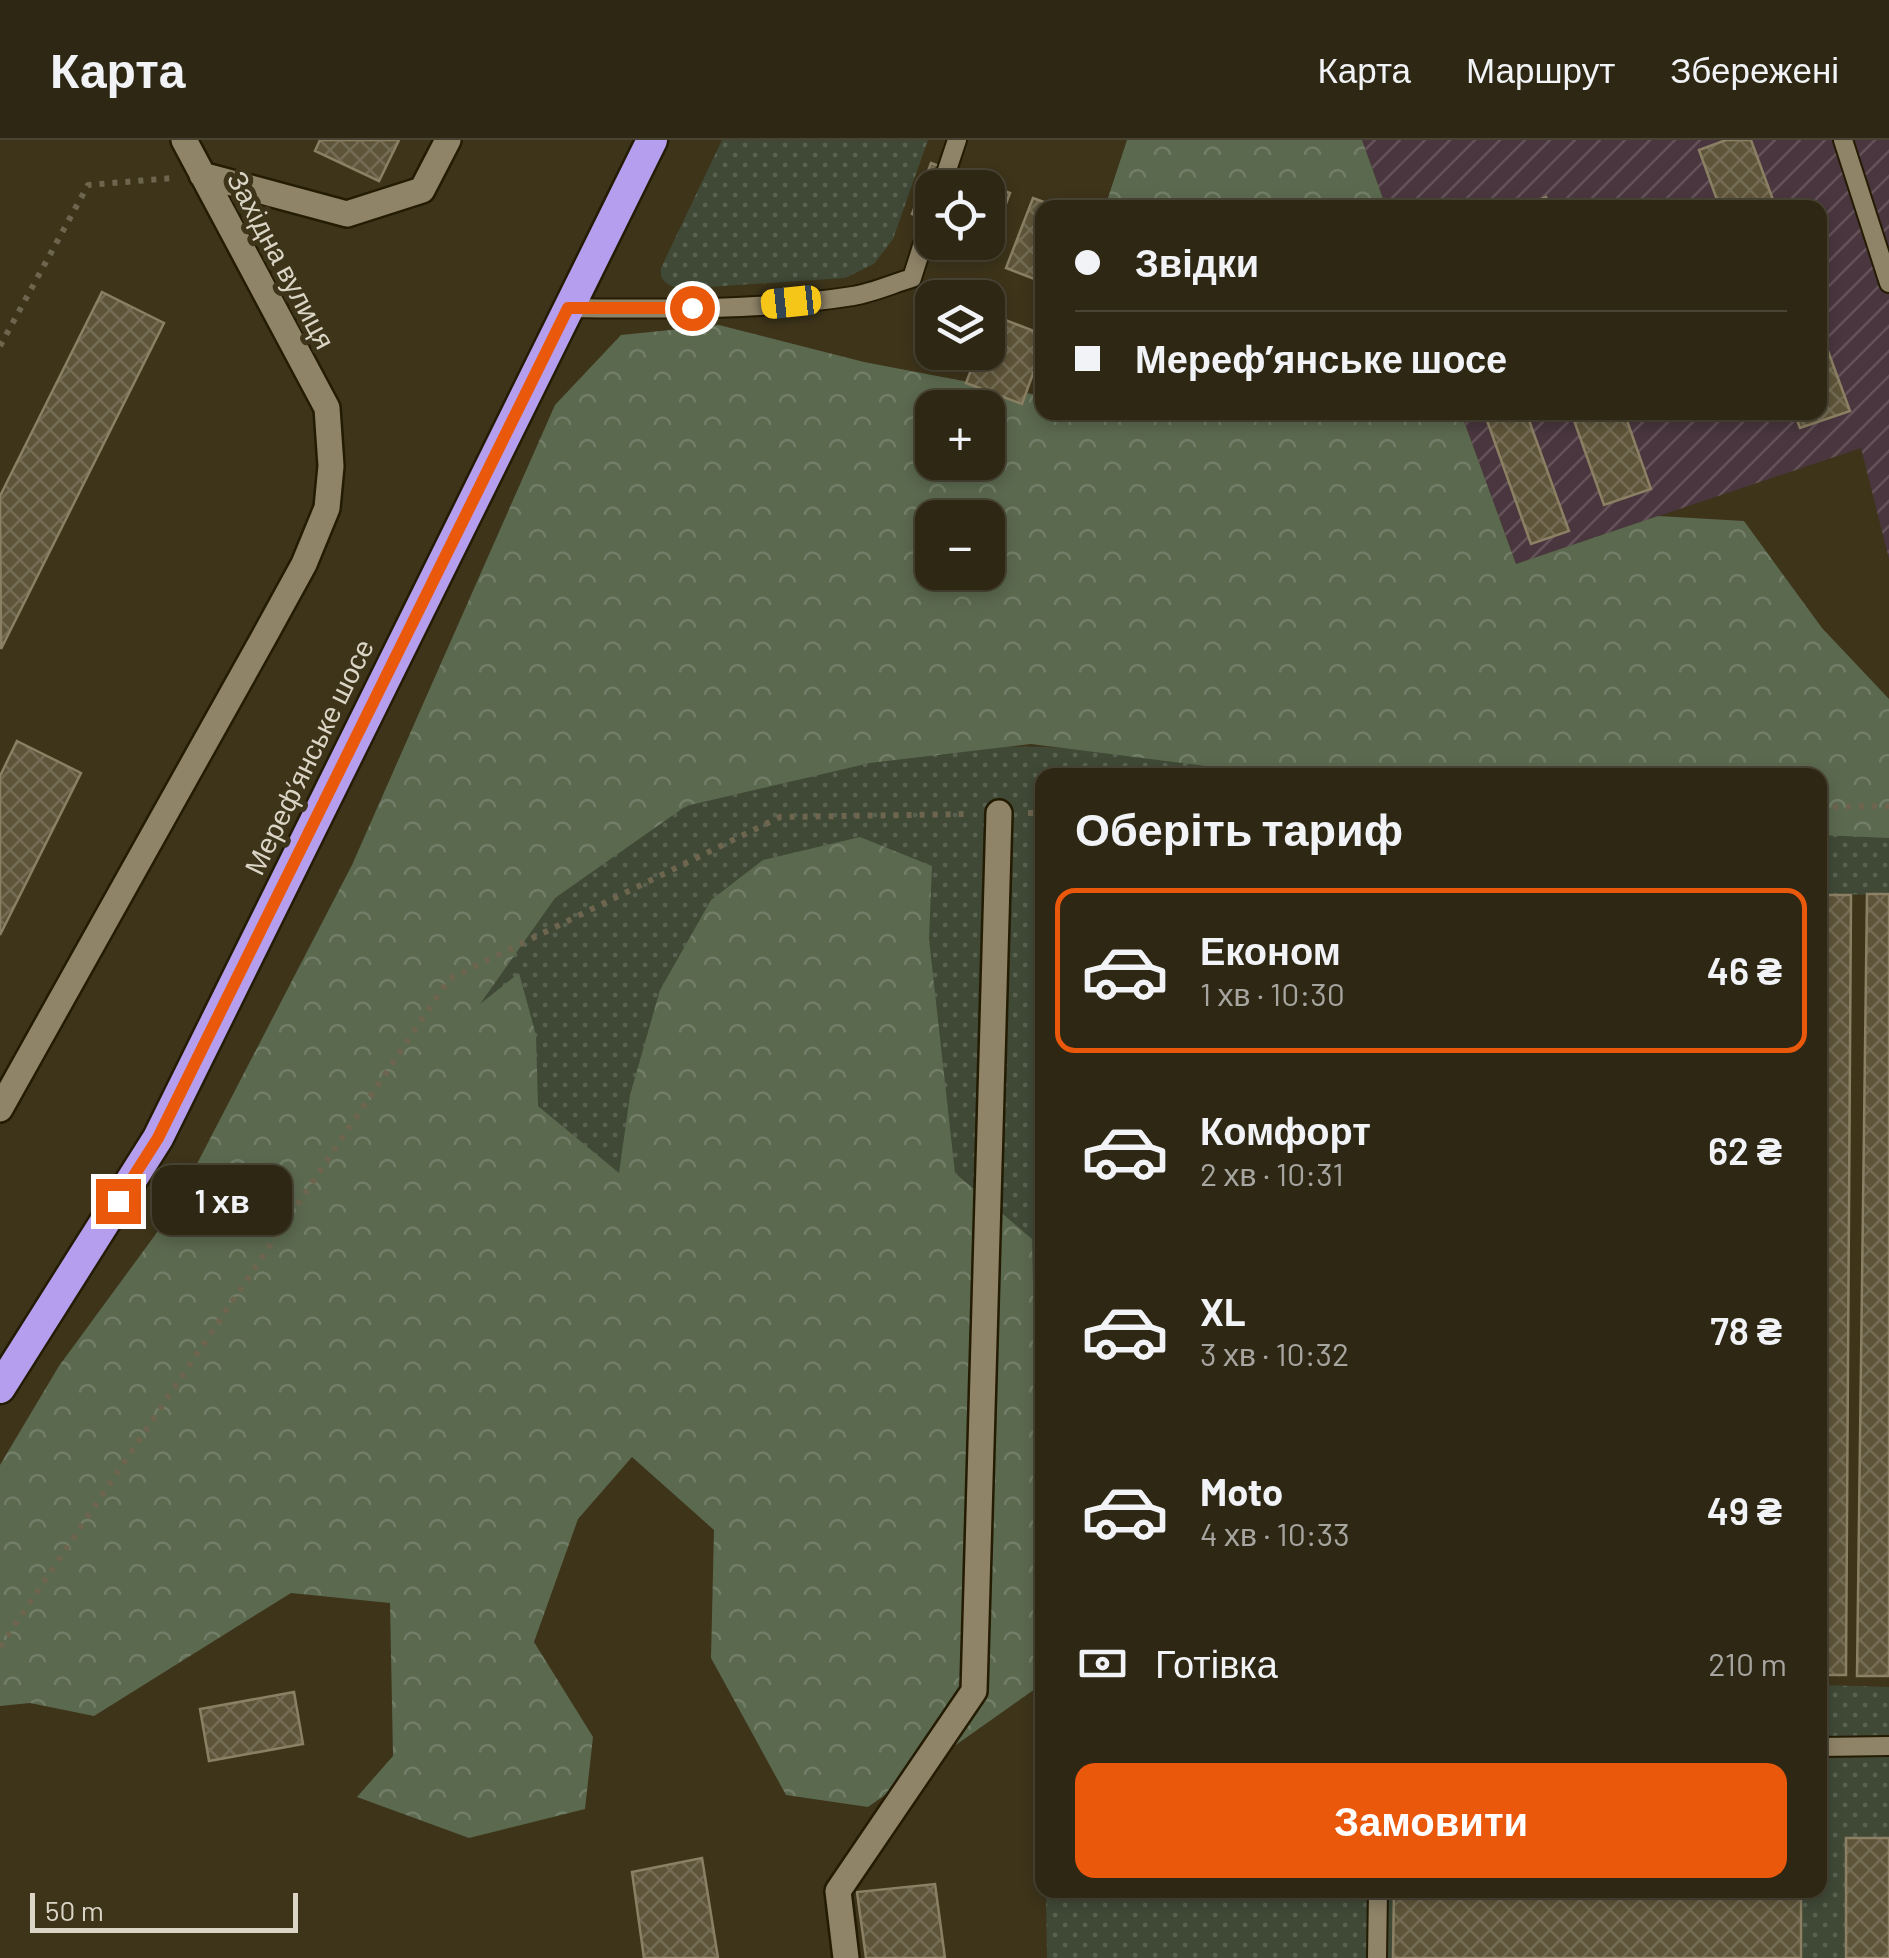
<!DOCTYPE html>
<html lang="uk">
<meta charset="utf-8">
<style>
:root{--surface:#2e2714;--page:#3a3322;--text:#f1f3f6;--muted:#a7a5a0;--line:#494434;--accent:#ea580c}
body{margin:0;font-family:Barlow,sans-serif;background:var(--page);color:var(--text);height:100vh;display:flex;flex-direction:column;font-size:38px;white-space:nowrap}
*{box-sizing:border-box;margin:0}
p{font-size:32px;color:var(--muted)}
.icon{flex:none;width:55px;height:55px;fill:none;stroke:currentColor;stroke-width:2;stroke-linecap:round;stroke-linejoin:round}
.map{position:relative;flex:1;overflow:hidden}
.side{position:absolute;left:1035px;top:628px;width:792px;height:1130px;display:flex;flex-direction:column;background:var(--surface);border-radius:20px;box-shadow:0 5px 15px #0003,0 0 0 2px var(--line)}
.side>*{flex:none}
.guide{position:absolute;left:1035px;top:60px;width:792px;height:220px;border-radius:20px;box-shadow:0 5px 15px #0003,0 0 0 2px var(--line);display:grid;align-content:center;height:220px;padding:0 40px;background:var(--surface)}
.tools{position:absolute;left:915px;top:30px;display:grid;gap:20px}
.tools a{display:grid;place-items:center;width:90px;height:90px;border-radius:20px;background:var(--surface);box-shadow:0 5px 15px #0003,0 0 0 2px var(--line);font-size:50px}
.scale{position:absolute;left:30px;bottom:25px;width:268px;box-sizing:border-box;padding-left:10px;border:5px solid #dbd5c6;border-top:0;font-size:28px;line-height:35px;white-space:nowrap;color:#dbd5c6;-webkit-text-stroke:8px #3d341a;paint-order:stroke}
.end{position:absolute;width:45px;height:45px;margin:-22px;border:12px solid #ea580c;background:#fff;box-shadow:0 0 0 5px #fff}
.from{border-radius:50%}
.bubble{position:absolute;height:70px;border-radius:20px;background:var(--surface);box-shadow:0 5px 15px #0003,0 0 0 2px var(--line);font-size:32px;font-weight:600;line-height:70px;text-align:center}
.car{position:absolute;width:30px;height:60px;margin:-30px -15px;border-radius:12px;box-shadow:0 0 8px 2px #0007;background:linear-gradient(#f5c518 24%,#345 0 40%,#f5c518 0 76%,#345 0 86%,#f5c518 0)}
.guide b{display:flex;align-items:center;gap:35px;height:95px;font-size:38px}
.guide b+b{border-top:2px solid var(--line)}
.guide i{width:25px;height:25px;background:var(--text)}
ul{padding:0;list-style:none}
li{display:flex;align-items:center;gap:30px;height:165px;margin:0 20px 15px;padding:0 20px;border:5px solid transparent;border-radius:20px}
li div{flex:1}
li b{display:block;font-size:38px}
li em{font-style:normal;font-weight:600}
li.on{border-color:var(--accent)}
li>.icon{width:90px;height:90px;stroke-width:1.5}
h2{padding:0 40px;font-size:45px;line-height:120px}
.pay{display:flex;align-items:center;gap:25px;height:110px;padding:0 40px;font-size:38px}
.pay p{margin-inline-start:auto}
.primary-button{display:flex;gap:20px;margin-top:auto;padding:20px 40px}
.primary-button a{flex:1;height:115px;border-radius:20px;background:var(--accent);color:#fff;font-size:40px;font-weight:600;line-height:115px;text-align:center}
header{display:flex;align-items:center;gap:60px;box-sizing:border-box;height:140px;padding:0 50px;background:var(--surface);border-bottom:2px solid var(--line)}
header strong{font-size:48px}
nav{display:flex;gap:55px;margin-inline-start:auto;font-size:35px}
.map>svg:first-child{display:block}
.industrial{fill:url(#industrial-furrows)}
.green{fill:url(#green-dots)}
.forest{fill:url(#forest-crowns);fill-rule:evenodd}
.building{fill:url(#building-cross-hatch);stroke:#8b8064;stroke-width:2.5}
.lines{fill:none;stroke-linecap:round;stroke-linejoin:round}
.lane-casing{stroke:#241b03;stroke-width:22}
.street-casing{stroke:#241b03;stroke-width:30}
.highway-casing{stroke:#241b03;stroke-width:35}
.path{stroke:#6d654e;stroke-width:6;stroke-dasharray:5 8;stroke-linecap:butt}
.lane{stroke:#8f8468;stroke-width:18}
.street{stroke:#8f8468;stroke-width:25}
.highway{stroke:#b59eed;stroke-width:30}
.route{stroke:#ea580c;stroke-width:12}
.labels{text-anchor:middle;stroke-width:10;stroke-linejoin:round;paint-order:stroke}
.street-label{font-size:28px;fill:#dbd5c6;stroke:#3d341a}
</style>
<header>
<strong>Карта</strong>
<nav><a>Карта</a><a>Маршрут</a><a>Збережені</a></nav>
</header>
<div class="map">
<svg width="1889" height="1818" viewBox="0 0 1889 1818">
<defs>
<pattern id="industrial-furrows" width="10" height="10" patternUnits="userSpaceOnUse" patternTransform="scale(2.5)"><rect width="10" height="10" fill="#49363e"/><path d="M-1 1l2-2M0 10L10 0M9 11l2-2" fill="none" stroke="#635258"/></pattern>
<pattern id="green-dots" width="8" height="8" patternUnits="userSpaceOnUse" patternTransform="scale(2.5)"><rect width="8" height="8" fill="#3f4936"/><path d="M2 2h.1M6 6h.1" fill="none" stroke="#5a6252" stroke-width="1.8" stroke-linecap="round"/></pattern>
<pattern id="forest-crowns" width="20" height="18" patternUnits="userSpaceOnUse" patternTransform="scale(2.5)"><rect width="20" height="18" fill="#5b694f"/><path d="M2 6a3 3 0 1 1 6 0M12 15a3 3 0 1 1 6 0" fill="none" stroke="#727e67"/></pattern>
<pattern id="building-cross-hatch" width="8" height="8" patternUnits="userSpaceOnUse" patternTransform="scale(2.5)"><rect width="8" height="8" fill="#5e5439"/><path d="M0 0l8 8M0 8l8-8" fill="none" stroke="#746c54"/></pattern>
</defs>
<rect width="100%" height="100%" fill="#3d341a"/>
<path class="industrial" d="M1362 0H1889V419L1861 308 1516 424 1461 273 1820 272V68L1386 67Z"/>
<path class="green" d="M722 0H928L893 99 874 124 845 138 679 149C668 144 659 142 661 128Z
M705 602 1050 607 1376 635H1042V1416L745 1194 492 1078 445 801Z
M1820 673 1889 679V755L1820 754Z
M1820 1545 1889 1547V1818H1047L1046 1750H1820Z"/>
<path class="forest" d="M1127 0H1362L1386 67H1105Z
M719 185 864 222 1042 256V272L1461 273 1516 424 1658 376 1744 381 1822 488 1889 559V698L1820 695V635H1277L1031 604 870 623 686 666 555 758 480 864 519 833 536 895 538 966 619 1033 630 955 660 850 711 760 763 720 860 697 932 726 929 799 955 1033 1032 1099 1042 1544 868 1667 786 1655 711 1518 714 1390 632 1317 578 1379 534 1502 593 1597 585 1669 469 1698 357 1657 393 1616 390 1463 291 1453 94 1576 30 1563 0 1566V1325L59 1226 172 1072 352 725 555 265 621 195ZM932 268H988V322H932ZM932 378H988V432H932Z"/>
<path class="building" d="M320 0H399L379 41 315 11Z
M1726 0H1751L1776 68H1720L1699 10Z
M931 23 1010 53 991 104 987 102 988 48H932V82L912 74Z
M1546 57 1550 68H1516Z
M1033 58 1060 68H1042V142L1006 128Z
M102 152 164 183 1 509 0 356Z
M992 175 1042 194V209L1022 264 966 243 978 212H988V186Z
M1820 189 1850 271 1800 288 1794 272H1820Z
M1484 272H1526L1569 391 1531 404Z
M1571 272H1624L1651 349 1604 365Z
M17 601 81 633 0 795V636Z
M1867 754H1889V1536H1857Z
M1820 755H1851L1846 1535H1820Z
M294 1552 303 1604 209 1621 200 1569Z
M1846 1698H1889V1818H1846Z
M702 1718 718 1818H644L632 1732Z
M935 1744 945 1818H866L857 1752Z
M1394 1750H1801V1818H1393Z"/>
<g class="lines">
<defs>
<path id="lane" d="M1843 0 1889 143
M941 48 957 0
M568 168C663 169 759 171 853 156 872 153 892 144 912 138L932 75
M1820 1607 1889 1606
M1377 1818 1378 1750"/>
<path id="street" d="M202 35 347 74 422 50 448 0
M0 969 264 497 304 424 327 368 331 326 327 268 184 0
M846 1818 838 1751 974 1551 999 673"/>
<path id="highway" d="M0 1248 158 998 652 0"/>
</defs>
<use href="#lane" class="lane-casing"/>
<use href="#street" class="street-casing"/>
<use href="#highway" class="highway-casing"/>
<path class="path" d="M0 206 88 45 173 38
M1820 667 1889 666
M1028 673H1042
M0 1507 449 839 780 677 970 674"/>
<use href="#lane" class="lane"/>
<use href="#street" class="street"/>
<use href="#highway" class="highway"/>
</g>
<g class="lines">
<path class="route" d="M118 1061 158 998 568 168H692"/>
</g>
<g class="labels">
<g class="street-label">
<text transform="translate(281 120) rotate(62)" y="10">Західна вулиця</text>
<text transform="translate(309 617) rotate(-64)" y="10">Мереф’янське шосе</text>
</g>
</g>
</svg>
<div class="tools">
<a><svg class="icon" aria-label="locate" viewBox="0 0 24 24"><circle cx="12" cy="12" r="6"/><path d="M12 2v4M12 18v4M2 12h4M18 12h4"/></svg></a>
<a><svg class="icon" aria-label="layers" viewBox="0 0 24 24"><path d="M12 4l9 5-9 5-9-5zM3 14l9 5 9-5"/></svg></a>
<a>+</a>
<a>−</a>
</div>
<div class="scale">50 m</div>
<i class="end from" style="left:692px;top:168px"></i>
<i class="end" style="left:118px;top:1061px"></i>
<div class="bubble" style="left:152px;top:1025px;width:140px">1 хв</div>
<i class="car" style="left:791px;top:162px;rotate:264deg"></i>
<div class="guide">
<b><i class="from"></i>Звідки</b>
<b><i></i>Мереф’янське шосе</b>
</div>
<section class="side">
<h2>Оберіть тариф</h2>
<ul>
<li class="on"><svg class="icon" aria-label="car" viewBox="0 0 24 24"><path d="M5 17H2v-5l4-1 3-4h7l3 4 3 1v5h-3M9 17h6M6 11h13"/><circle cx="7" cy="17" r="2"/><circle cx="17" cy="17" r="2"/></svg><div><b>Економ</b><p>1 хв · 10:30</p></div><em>46 ₴</em></li>
<li><svg class="icon" aria-label="car" viewBox="0 0 24 24"><path d="M5 17H2v-5l4-1 3-4h7l3 4 3 1v5h-3M9 17h6M6 11h13"/><circle cx="7" cy="17" r="2"/><circle cx="17" cy="17" r="2"/></svg><div><b>Комфорт</b><p>2 хв · 10:31</p></div><em>62 ₴</em></li>
<li><svg class="icon" aria-label="car" viewBox="0 0 24 24"><path d="M5 17H2v-5l4-1 3-4h7l3 4 3 1v5h-3M9 17h6M6 11h13"/><circle cx="7" cy="17" r="2"/><circle cx="17" cy="17" r="2"/></svg><div><b>XL</b><p>3 хв · 10:32</p></div><em>78 ₴</em></li>
<li><svg class="icon" aria-label="car" viewBox="0 0 24 24"><path d="M5 17H2v-5l4-1 3-4h7l3 4 3 1v5h-3M9 17h6M6 11h13"/><circle cx="7" cy="17" r="2"/><circle cx="17" cy="17" r="2"/></svg><div><b>Moto</b><p>4 хв · 10:33</p></div><em>49 ₴</em></li>
</ul>
<div class="pay"><svg class="icon" aria-label="cash" viewBox="0 0 24 24"><path d="M3 7h18v10H3z"/><circle cx="12" cy="12" r="2"/></svg>Готівка<p>210 m</p></div>
<div class="primary-button"><a>Замовити</a></div>
</section>
</div>
